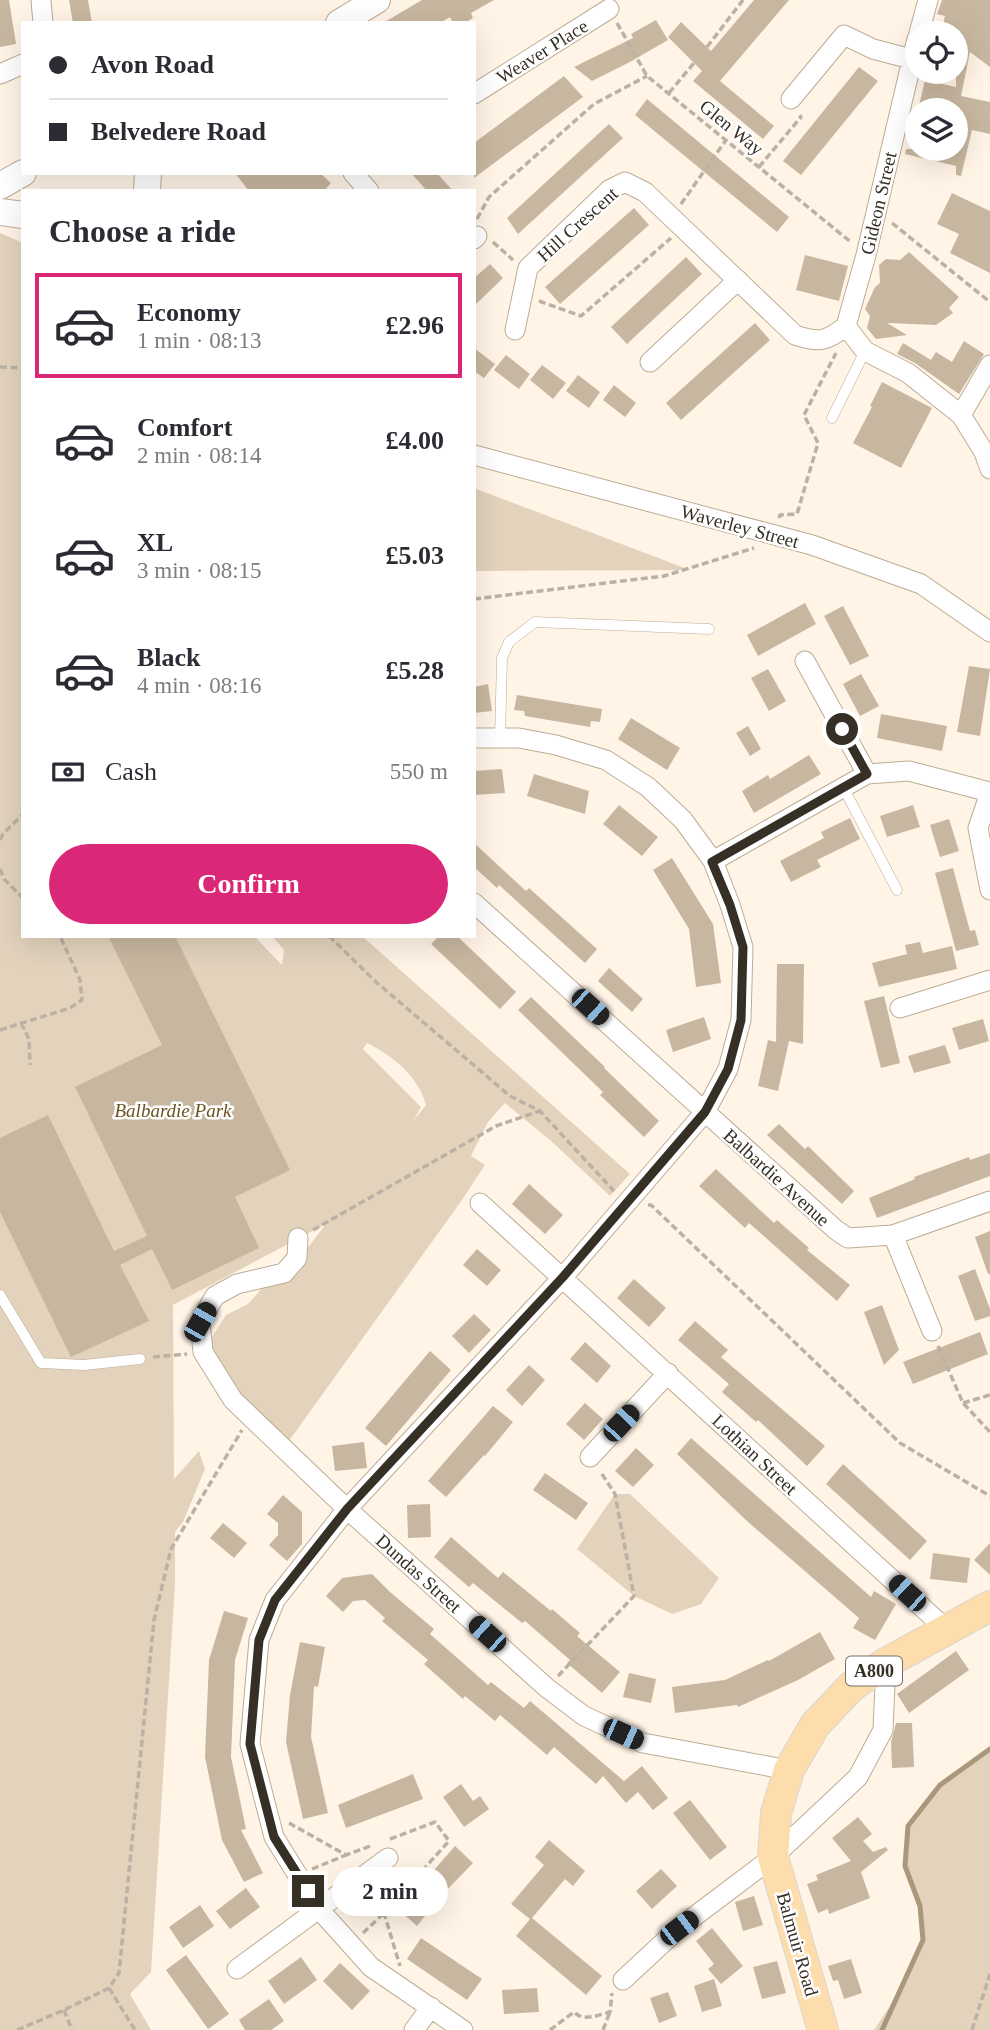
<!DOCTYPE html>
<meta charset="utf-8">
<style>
:root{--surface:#fff;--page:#f7f7f7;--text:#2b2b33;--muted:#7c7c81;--line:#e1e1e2;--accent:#db2777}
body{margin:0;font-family:Georgia,serif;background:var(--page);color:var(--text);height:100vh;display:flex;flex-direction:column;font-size:26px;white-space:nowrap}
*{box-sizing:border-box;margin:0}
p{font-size:23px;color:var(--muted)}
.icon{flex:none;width:38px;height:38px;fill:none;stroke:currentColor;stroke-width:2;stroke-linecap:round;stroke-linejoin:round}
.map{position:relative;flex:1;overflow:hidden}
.sheet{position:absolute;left:21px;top:189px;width:455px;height:749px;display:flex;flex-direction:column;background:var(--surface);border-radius:0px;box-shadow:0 7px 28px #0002}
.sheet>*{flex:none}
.top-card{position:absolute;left:21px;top:21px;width:455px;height:154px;border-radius:0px;box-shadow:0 7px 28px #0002;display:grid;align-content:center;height:154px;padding:0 28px;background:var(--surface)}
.fabs{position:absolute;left:905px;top:21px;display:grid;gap:14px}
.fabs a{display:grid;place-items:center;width:63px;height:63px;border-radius:50%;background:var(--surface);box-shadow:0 7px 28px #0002;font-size:35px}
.end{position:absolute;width:32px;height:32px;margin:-16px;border:9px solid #352f26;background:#fff;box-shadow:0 0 0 4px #fff}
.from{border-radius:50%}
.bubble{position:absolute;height:49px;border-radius:24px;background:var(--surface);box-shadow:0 7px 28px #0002;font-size:23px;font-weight:800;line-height:49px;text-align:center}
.car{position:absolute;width:21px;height:42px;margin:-21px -10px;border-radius:9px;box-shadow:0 0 5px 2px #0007;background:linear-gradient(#222 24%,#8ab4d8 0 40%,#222 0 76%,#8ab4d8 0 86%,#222 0)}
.top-card b{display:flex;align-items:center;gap:24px;height:66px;font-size:26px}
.top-card b+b{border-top:2px solid var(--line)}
.top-card i{width:18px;height:18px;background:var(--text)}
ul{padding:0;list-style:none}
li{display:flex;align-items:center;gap:21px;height:105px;margin:0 14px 10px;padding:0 14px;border:4px solid transparent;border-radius:0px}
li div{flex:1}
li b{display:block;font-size:26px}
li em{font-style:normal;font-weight:800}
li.active{border-color:var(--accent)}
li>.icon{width:63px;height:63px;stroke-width:1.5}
h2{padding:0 28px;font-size:32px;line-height:84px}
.pay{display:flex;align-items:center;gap:18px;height:77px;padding:0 28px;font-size:26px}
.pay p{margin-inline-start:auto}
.cta{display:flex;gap:14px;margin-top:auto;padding:14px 28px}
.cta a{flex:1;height:80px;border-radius:42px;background:var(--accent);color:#fff;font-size:28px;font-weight:800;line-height:80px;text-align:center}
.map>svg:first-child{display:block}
.green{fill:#e3d3bd;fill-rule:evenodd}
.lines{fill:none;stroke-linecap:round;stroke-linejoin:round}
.stream{stroke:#ab977c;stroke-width:5}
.building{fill:#c8b7a0}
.service-casing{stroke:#bdac95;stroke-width:11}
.minor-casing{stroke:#bdac95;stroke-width:21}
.secondary-casing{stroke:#bdac95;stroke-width:28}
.primary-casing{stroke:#d7d5d4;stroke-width:32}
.path{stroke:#bbb1a5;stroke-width:3.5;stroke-dasharray:7 3.5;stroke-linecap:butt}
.service{stroke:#fff;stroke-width:10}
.minor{stroke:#fff;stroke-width:19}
.secondary{stroke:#fff;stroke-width:26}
.primary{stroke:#feddac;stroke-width:30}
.route{stroke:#352f26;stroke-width:9}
.labels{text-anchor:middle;stroke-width:5;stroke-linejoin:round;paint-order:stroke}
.shield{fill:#fff;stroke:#726d67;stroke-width:2}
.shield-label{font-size:18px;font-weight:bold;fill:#352f26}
.street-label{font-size:19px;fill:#352f26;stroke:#fff}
.park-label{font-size:19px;font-style:italic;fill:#6f5122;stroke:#fff}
</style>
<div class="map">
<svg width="990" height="2030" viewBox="0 0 990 2030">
<rect width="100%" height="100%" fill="#fff4e6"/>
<path class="green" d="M0 233 23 243V936H254L282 965 284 950 272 936H362L630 1174 610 1196 550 1140 505 1103 488 1122 471 1156 485 1165 462 1200 286 1445 249 1411 208 1343 226 1315 248 1304 263 1287 290 1271 326 1224 173 1305 174 1479 199 1451 205 1469 183 1522 175 1532V1583L151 1972 130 1994 151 2030H0ZM367 1043C393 1056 418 1076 426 1105L413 1121 421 1107 363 1049Z
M474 488 690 570 474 571Z
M615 1494H630L719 1578 701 1604 672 1614 634 1596 577 1549Z
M990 1749V2030H874L905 1984 923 1940 920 1906 905 1866 908 1826 940 1785Z"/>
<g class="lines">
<path class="stream" d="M882 2030 923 1940 920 1906 905 1866 908 1826 940 1785 990 1749"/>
</g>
<path class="building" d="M0 0H9L16 44 0 47Z
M69 0H88L92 23H73Z
M422 0H494L471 13 473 18 465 23H453L450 17 440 23H383Z
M754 0H789L720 81 774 126 763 139 693 81 702 71 668 37 681 22 711 51Z
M942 0H990V67L970 52 961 96 990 102V134L972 130 961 176 956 175V166L905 154 906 149H956V110H918L925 80 956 87V33H941L945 16 937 14Z
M656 20 668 40 630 62 592 81 574 67 633 38 631 34Z
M859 67 878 81 801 175 783 161Z
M564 76 583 97 474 178V143Z
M647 99 789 217 777 232 635 115Z
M609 124 623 138 518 234 507 218Z
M235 173H320L331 183 324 191H249Z
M411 173H437L453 191H427Z
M952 193 990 211V273L950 253 959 234 937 224Z
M634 208 649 225 560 304 545 287Z
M909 252 959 297 949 308 953 313 936 325 887 323 907 335 876 339 867 328 870 316 865 309 875 287 880 283 879 265 886 259 900 260Z
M805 255 848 266 839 301 796 290Z
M686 257 702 274 627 344 611 327Z
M490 264 503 278 474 306V278Z
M755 323 770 340 681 420 666 403Z
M964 341 984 354 959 394 915 363 897 354 903 343 931 360 936 352 952 362Z
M474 348 495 364 484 378 474 371Z
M506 355 530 374 519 389 494 370Z
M542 365 566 383 553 399 530 380Z
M578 375 600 392 589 408 566 391Z
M882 382 932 408 901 468 853 443 872 407 870 406Z
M614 385 636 403 625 417 603 400Z
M805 603 816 624 758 656 747 635Z
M843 606 869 656 850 665 824 616Z
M969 666 990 669 980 736 957 732Z
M768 669 786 701 769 711 751 678Z
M861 674 879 706 860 716 843 684Z
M488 684 492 711 474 713V687Z
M517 695 602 709 600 722 591 721 590 727 525 716 524 711 514 710Z
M881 714 947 726 942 751 877 738Z
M631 718 680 748 667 770 618 739Z
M748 726 761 749 750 756 736 733Z
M809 755 821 774 754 813 742 791 768 775 770 779Z
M502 769 505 793 474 795V771Z
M534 774 589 791 585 814 527 796Z
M619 805 658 837 642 856 603 824Z
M913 805 920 827 887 837 880 816Z
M850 818 860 839 817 860 821 867 791 882 780 861 824 838 821 832Z
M949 819 959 851 940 857 930 825Z
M474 843 526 891 529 888 597 949 585 963 499 885 497 888 474 867Z
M672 858 713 924 721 983 696 987 689 929 653 870Z
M953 868 970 931 975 930 979 945 956 951 935 873Z
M108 936H175L290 1170 235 1197 259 1248 172 1290 152 1249 120 1265 149 1321 71 1357 0 1212V1138L48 1115 114 1251 147 1236 75 1087 162 1045Z
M439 936H457L516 992 500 1009 431 944Z
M920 942 923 953 952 946 957 969 879 987 872 963 907 954 905 945Z
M777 964H804L803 1044 789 1041 778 1091 758 1086 768 1040 776 1042Z
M609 968 643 999 632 1012 598 981Z
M884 996 900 1063 881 1068 864 1001Z
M531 997 605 1067 604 1068 659 1121 644 1137 600 1095 603 1092 518 1010Z
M704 1017 711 1039 673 1052 666 1030Z
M983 1019 989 1041 959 1050 952 1028Z
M945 1045 951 1063 914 1073 908 1056Z
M779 1124 805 1149 808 1146 854 1191 842 1204 767 1135Z
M990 1153V1176L877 1218 869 1198 915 1179 914 1177 969 1157 970 1160Z
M716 1169 774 1223 777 1220 809 1248 807 1250 850 1285 837 1301 749 1223 745 1228 699 1186Z
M529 1184 563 1215 545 1234 512 1204Z
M990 1231V1274H988L975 1237Z
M477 1249 501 1270 487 1286 463 1265Z
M975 1269 990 1309V1316L975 1321 958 1276Z
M634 1279 666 1308 649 1327 617 1298Z
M882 1305 899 1350 884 1365 864 1312Z
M474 1314 491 1330 469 1353 452 1336Z
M695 1321 728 1350 721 1357 825 1446 807 1466 758 1420 756 1422 722 1392 729 1384 678 1340Z
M980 1332 988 1354 913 1384 903 1362Z
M585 1342 611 1366 597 1383 570 1359Z
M430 1351 451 1370 386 1446 365 1428Z
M529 1365 545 1380 522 1406 506 1390Z
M585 1403 603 1419 584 1440 566 1424Z
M493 1406 513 1422 485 1456 484 1455 446 1497 428 1481Z
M691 1438 871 1597 874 1591 896 1604 875 1640 853 1628 859 1618 748 1522 677 1454Z
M364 1442 367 1468 335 1471 332 1446Z
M636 1448 654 1465 633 1487 615 1471Z
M843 1464 927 1541 910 1560 826 1484Z
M545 1473 588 1503 576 1520 533 1490Z
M283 1495 302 1512V1544L287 1561 269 1545 278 1535V1523L267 1514Z
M430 1504 431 1537 408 1538 407 1505Z
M223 1523 247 1543 234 1558 210 1538Z
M451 1537 498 1578 503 1572 551 1611 552 1609 580 1633 577 1636 620 1672 602 1693 567 1663 570 1660 525 1621 522 1623 473 1583 469 1587 434 1557Z
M990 1543V1575L974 1560Z
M933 1553 970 1558 967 1583 930 1579Z
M372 1574 390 1592 434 1629 430 1634 488 1685 491 1682 524 1708 530 1701 624 1781 642 1766 668 1798 653 1810 638 1792 626 1803 603 1776 596 1784 554 1747 547 1755 500 1715 495 1721 465 1696 463 1699 424 1664 428 1660 382 1621 385 1618 365 1600 353 1601 343 1612 326 1596 342 1578Z
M224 1611 248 1618 235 1660 231 1757 246 1829 241 1830 263 1873 244 1882 222 1840 205 1757 209 1660Z
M820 1632 835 1659 798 1680 738 1707 737 1705 675 1713 672 1687 725 1680 768 1660 769 1661Z
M300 1642 325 1647 318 1687 314 1686 311 1737 328 1813 303 1819 286 1742 290 1695Z
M956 1651 969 1670 909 1713 897 1694Z
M629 1673 656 1679 651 1703 623 1697Z
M896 1723H912L914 1767 892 1768 891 1742Z
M413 1774 423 1799 346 1828 338 1805Z
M461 1784 473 1801 480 1796 489 1809 464 1827 443 1797Z
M690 1800 727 1847 710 1860 673 1813Z
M858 1817 872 1834 863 1841 873 1852 886 1847 888 1850 861 1872 870 1898 829 1914 828 1909 818 1913 807 1884 818 1880 816 1875 851 1861 832 1838Z
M549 1840 585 1871 573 1886 565 1879 532 1918 602 1976 586 1995 516 1936 530 1919 511 1904 544 1865 535 1857Z
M455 1846 473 1863 440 1897 417 1926 399 1910Z
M661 1869 677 1886 652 1909 636 1891Z
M246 1888 260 1907 230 1929 216 1911Z
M754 1896 763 1925 743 1931 735 1902Z
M200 1905 214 1926 183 1948 169 1927Z
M712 1928 743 1966 721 1984 708 1969 714 1964 696 1941Z
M421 1938 482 1979 467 2000 407 1959Z
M186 1955 229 2014 208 2029 166 1970Z
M301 1957 317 1980 284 2004 268 1981Z
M851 1959 862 1993 844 1999 838 1980 833 1981 828 1966Z
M777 1961 786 1993 762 1999 753 1967Z
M340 1963 370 1991 352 2010 323 1981Z
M714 1979 722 2006 702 2012 694 1986Z
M537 1988 539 2012 504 2014 502 1990Z
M668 1992 677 2016 659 2023 650 1998Z
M269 1999 284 2021 271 2030H245L239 2020Z"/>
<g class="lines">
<defs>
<path id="service" d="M832 418 865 351
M500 738 502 658 509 642 535 622 709 629
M843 787 897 890
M0 1295 41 1363 84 1365 140 1359"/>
<path id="minor" d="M41 0 43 23
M919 33 928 0
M0 74 23 64
M474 94 609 9
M791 99 844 35 873 49 911 59
M353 173 369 191
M474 239 477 236
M846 326 866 255 917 39
M846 326 865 351 908 373 961 415 984 452 990 469
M515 330 528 268 609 190 625 182 645 192 795 335C819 343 826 342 846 326
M650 362 738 280
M961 415 990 365
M474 455 812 545 921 584 990 632
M805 661 867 774
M990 793 978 828 990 890
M713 861 867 774 909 771 990 792
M474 903 836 1230 848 1238 893 1235 990 1201
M900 1008 990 980
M480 1203 947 1630
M893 1235 932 1331
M298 1238 297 1258 284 1273 237 1284 215 1296 200 1322 203 1352 233 1400 347 1509 547 1688 584 1716 643 1743 789 1770
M590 1457 668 1373
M237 1969 388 1858
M623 1980 679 1928 773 1857 858 1777 883 1730 886 1663
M414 2030 431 2007
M463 2030 371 1967 318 1908 274 1837 250 1744 259 1640 275 1600 347 1509 563 1277 705 1112 728 1069 741 1020 743 947 730 905 713 861 683 820 648 787 606 760 556 745 519 738H474"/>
<path id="secondary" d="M339 23 377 0
M0 186 23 173
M147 191 148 173
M0 212 23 215"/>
<path id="primary" d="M823 2030 773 1857 776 1813 789 1770 815 1725 852 1686 886 1663 990 1606"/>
</defs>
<use href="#service" class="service-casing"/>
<use href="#minor" class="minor-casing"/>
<use href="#secondary" class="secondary-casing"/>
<use href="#primary" class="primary-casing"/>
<path class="path" d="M617 23 647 76 852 243
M707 47 743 0
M669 93 694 63
M759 167 801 117 800 115
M681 204 726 140
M477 219 489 197 594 104 647 76
M892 223 990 302
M493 242 513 260
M539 301 581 316 671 238
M0 367 23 368
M779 518 780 515 797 514 818 443 804 415 836 353
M474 599 664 576 754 548
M0 840 3 834 23 814
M0 869 4 879 23 898
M329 936 376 982 510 1096 540 1111 614 1191
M21 1023 29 1039 30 1065
M0 1030 70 1008 82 1000 80 980 60 936
M648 1205H651L900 1443 990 1496
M313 1230 496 1126 540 1111
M938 1346 963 1403 990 1432
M153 1357 187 1354
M963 1403 990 1395
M558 1676 634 1596 615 1494 600 1471
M289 1823 346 1855 373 1845
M390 1839 435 1822 449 1841 384 1913 400 1966
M312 1869 346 1855
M363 1933 384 1913
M109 1988 135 2030
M64 2010 72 2030
M17 2030 64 2010 109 1988 119 1973 154 1620 171 1549 242 1430
M550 2030 574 2012C584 2022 598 2015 610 2012L612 1993
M603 2030 610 2012
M972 2030 990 1974"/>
<use href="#service" class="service"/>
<use href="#minor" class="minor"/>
<use href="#secondary" class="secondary"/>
<use href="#primary" class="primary"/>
</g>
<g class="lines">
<path class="route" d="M308 1891 274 1837 250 1744 259 1640 275 1600 347 1509 563 1277 705 1112 728 1069 741 1020 743 947 730 905 712 862 867 774 842 729"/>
</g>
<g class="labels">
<rect class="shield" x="846" y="1656.5" width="56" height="29" rx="5"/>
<g class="shield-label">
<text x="874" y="1677">A800</text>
</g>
<g class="street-label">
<text transform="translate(542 51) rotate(-32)" y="7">Weaver Place</text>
<text transform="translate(732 127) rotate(39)" y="7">Glen Way</text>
<text transform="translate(878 203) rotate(-77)" y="7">Gideon Street</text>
<text transform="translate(577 224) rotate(-42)" y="7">Hill Crescent</text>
<text transform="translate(740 526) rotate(15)" y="7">Waverley Street</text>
<text transform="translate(777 1177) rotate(42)" y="7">Balbardie Avenue</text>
<text transform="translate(755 1454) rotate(43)" y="7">Lothian Street</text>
<text transform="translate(419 1573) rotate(42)" y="7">Dundas Street</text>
<text transform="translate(798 1944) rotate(74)" y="7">Balmuir Road</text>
</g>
<g class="park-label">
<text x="173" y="1117">Balbardie Park</text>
</g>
</g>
</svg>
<div class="fabs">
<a><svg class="icon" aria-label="locate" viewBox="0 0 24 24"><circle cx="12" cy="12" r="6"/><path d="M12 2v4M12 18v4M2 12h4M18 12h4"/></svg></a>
<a><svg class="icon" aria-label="layers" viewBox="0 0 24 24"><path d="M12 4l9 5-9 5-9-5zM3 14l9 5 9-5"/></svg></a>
</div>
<i class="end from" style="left:842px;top:729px"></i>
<i class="end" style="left:308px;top:1891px"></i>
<div class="bubble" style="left:332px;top:1867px;width:116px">2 min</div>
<i class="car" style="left:590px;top:1007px;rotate:132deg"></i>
<i class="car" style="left:200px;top:1322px;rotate:30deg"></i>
<i class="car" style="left:621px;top:1423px;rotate:43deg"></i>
<i class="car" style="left:907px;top:1593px;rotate:313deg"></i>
<i class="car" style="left:487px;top:1634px;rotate:312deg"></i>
<i class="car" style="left:623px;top:1734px;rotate:114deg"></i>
<i class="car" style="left:679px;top:1928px;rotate:53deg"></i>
<div class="top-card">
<b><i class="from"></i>Avon Road</b>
<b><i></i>Belvedere Road</b>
</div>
<section class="sheet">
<h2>Choose a ride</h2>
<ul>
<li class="active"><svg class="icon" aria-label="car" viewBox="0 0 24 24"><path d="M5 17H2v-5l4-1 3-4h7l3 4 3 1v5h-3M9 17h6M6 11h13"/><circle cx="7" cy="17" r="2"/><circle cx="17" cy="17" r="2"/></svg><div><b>Economy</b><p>1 min · 08:13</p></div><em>£2.96</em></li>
<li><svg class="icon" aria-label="car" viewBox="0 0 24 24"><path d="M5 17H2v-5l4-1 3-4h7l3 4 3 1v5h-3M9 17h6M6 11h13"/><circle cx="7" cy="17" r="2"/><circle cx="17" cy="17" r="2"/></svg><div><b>Comfort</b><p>2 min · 08:14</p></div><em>£4.00</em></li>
<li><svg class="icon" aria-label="car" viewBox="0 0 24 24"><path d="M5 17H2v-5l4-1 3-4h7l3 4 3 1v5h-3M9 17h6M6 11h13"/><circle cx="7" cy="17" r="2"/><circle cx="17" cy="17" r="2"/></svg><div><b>XL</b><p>3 min · 08:15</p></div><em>£5.03</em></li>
<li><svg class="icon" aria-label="car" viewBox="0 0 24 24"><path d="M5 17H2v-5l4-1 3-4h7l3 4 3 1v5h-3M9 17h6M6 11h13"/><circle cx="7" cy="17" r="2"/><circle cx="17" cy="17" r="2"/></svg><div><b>Black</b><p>4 min · 08:16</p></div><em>£5.28</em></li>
</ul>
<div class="pay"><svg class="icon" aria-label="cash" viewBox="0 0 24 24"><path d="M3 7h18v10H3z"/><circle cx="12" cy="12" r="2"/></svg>Cash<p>550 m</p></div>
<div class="cta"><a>Confirm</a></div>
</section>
</div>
